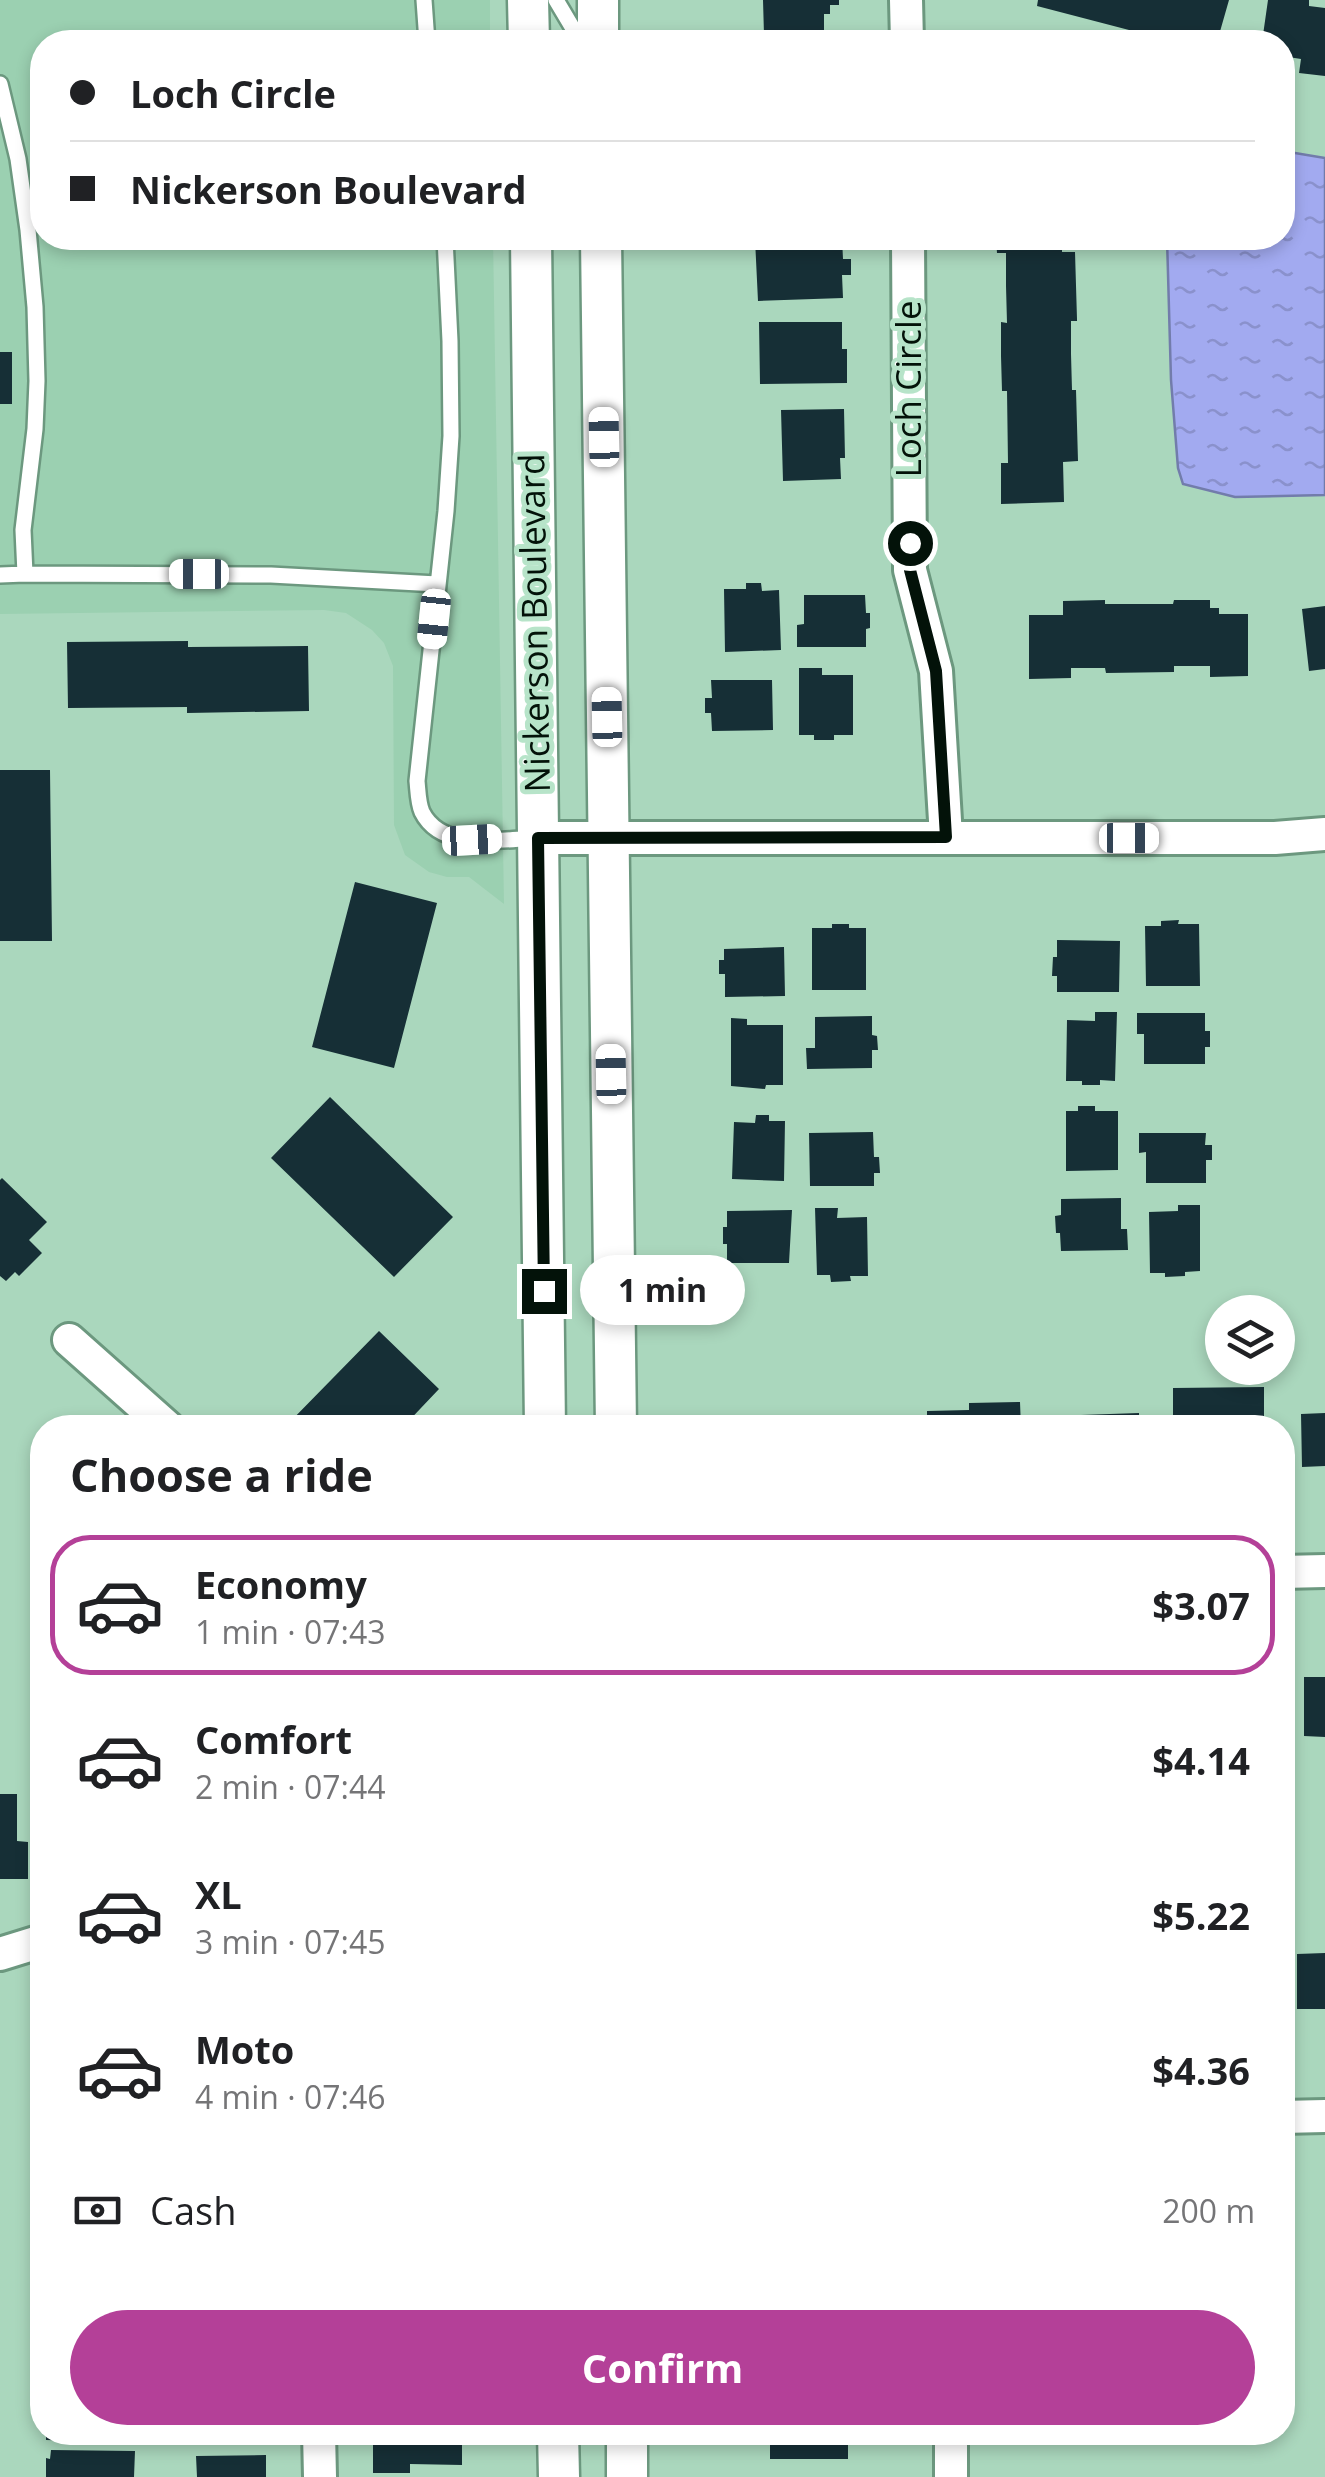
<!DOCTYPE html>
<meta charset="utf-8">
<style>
:root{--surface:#fff;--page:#f2f2f2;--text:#202124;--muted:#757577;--line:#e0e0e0;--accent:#b44098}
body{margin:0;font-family:"Open Sans",sans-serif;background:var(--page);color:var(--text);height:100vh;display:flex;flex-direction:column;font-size:38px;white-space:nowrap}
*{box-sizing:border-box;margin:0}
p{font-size:32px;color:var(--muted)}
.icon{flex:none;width:55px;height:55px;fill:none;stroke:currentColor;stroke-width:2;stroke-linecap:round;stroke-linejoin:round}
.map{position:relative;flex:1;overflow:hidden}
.side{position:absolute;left:30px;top:1415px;width:1265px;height:1030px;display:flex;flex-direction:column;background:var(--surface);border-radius:40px;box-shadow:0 5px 15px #0003}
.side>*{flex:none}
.top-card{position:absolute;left:30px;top:30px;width:1265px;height:220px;border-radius:40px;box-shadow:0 5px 15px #0003;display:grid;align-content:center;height:220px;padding:0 40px;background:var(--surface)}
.tools{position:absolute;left:1205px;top:1295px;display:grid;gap:20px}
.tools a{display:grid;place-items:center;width:90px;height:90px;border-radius:50%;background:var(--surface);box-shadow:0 5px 15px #0003;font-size:50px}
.end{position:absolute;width:45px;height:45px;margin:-22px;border:12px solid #031209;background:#fff;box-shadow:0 0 0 5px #fff}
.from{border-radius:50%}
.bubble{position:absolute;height:70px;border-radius:35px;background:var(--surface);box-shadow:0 5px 15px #0003;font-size:32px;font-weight:700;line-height:70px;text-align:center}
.car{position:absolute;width:30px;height:60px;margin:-30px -15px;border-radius:12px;box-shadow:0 0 8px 2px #0007;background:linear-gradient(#fff 24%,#345 0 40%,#fff 0 76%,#345 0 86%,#fff 0)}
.top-card b{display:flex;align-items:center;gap:35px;height:95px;font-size:38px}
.top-card b+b{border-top:2px solid var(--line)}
.top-card i{width:25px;height:25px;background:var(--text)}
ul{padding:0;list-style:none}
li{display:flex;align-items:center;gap:30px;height:140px;margin:0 20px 15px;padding:0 20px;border:5px solid transparent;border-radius:40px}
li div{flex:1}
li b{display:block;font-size:38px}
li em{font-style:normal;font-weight:700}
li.current{border-color:var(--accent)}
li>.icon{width:90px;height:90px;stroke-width:1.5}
h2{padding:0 40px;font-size:45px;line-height:120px}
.pay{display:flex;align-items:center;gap:25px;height:110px;padding:0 40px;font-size:38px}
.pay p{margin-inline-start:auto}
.button{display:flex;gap:20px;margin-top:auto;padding:20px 40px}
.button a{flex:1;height:115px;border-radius:60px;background:var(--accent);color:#fff;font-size:40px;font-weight:700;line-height:115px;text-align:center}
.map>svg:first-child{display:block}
.built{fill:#9bd0b1}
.water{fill:url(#water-ripples);stroke:#727cab;stroke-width:2.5}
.building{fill:#162f36}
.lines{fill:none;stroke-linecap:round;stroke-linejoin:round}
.service-casing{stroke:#6c987f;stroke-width:20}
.minor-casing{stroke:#6c987f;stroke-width:38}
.tertiary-casing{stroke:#6c987f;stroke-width:45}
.service{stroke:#fff;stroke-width:15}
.minor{stroke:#fff;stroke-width:32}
.tertiary{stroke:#fff;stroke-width:40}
.route{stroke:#031209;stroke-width:12}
.labels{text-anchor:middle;stroke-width:10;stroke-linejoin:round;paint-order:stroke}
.street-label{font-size:35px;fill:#031209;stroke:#b7e4c9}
</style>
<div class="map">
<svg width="1325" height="2477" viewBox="0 0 1325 2477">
<defs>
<pattern id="water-ripples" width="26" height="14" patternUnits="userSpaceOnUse" patternTransform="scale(2.5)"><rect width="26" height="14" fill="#a2aaf0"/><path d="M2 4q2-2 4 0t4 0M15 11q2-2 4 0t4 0" fill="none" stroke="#8a91cc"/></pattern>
</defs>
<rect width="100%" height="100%" fill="#aad7bd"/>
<path class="built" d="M0 0H490V42H42V238H493L504 904 469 877H447L429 872 405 855 394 825 393 666 384 643 372 630 346 613 324 610 0 614Z"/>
<path class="water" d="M1283 151 1325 158V495L1235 497 1183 484 1178 468 1171 380 1167 238H1282Z"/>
<path class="building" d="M763 0H839V5H830V14H824V32L764 35Z
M1038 0H1229L1217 42 1178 31 1175 42 1037 6Z
M1268 0H1309V6L1325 8V76L1299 73 1301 59 1282 56V42H1262Z
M842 238 843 259H851V275H842L843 298 758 301 755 239Z
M996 238H1062V252H1075L1077 319V321H1071V354L1072 390H1076L1078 461 1063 462 1064 502 1001 504V463H1008L1007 391H1002L1001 356V322L1007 323 1006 286V253H997Z
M759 322H842V349H847V383L760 384Z
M0 352H12V404H0Z
M844 409 845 458H840L841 479 783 481 781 410Z
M746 583H761L762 591 779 590 781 650 725 652 724 589H746Z
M804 595H865L866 613H870V628L866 629V647H797V625L804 624Z
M1105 600V604H1173L1174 600H1210V608H1219V614H1248V676L1210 677V666H1174V672L1106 673 1105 668H1071V678L1029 679V615H1063V601Z
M1325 606V669L1309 671 1302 609Z
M188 641V647L308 646 309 711 187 713V707L68 708 67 642Z
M799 668H822V675H853V735H834V740H814V735H799Z
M711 680H772L773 730 712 731 711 713H705V698H712Z
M0 770H50L52 941H0Z
M355 882 437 903 394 1068 312 1047Z
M1179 920 1178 924H1199L1200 986H1146L1145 926H1161V921Z
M832 924H849V928H866V990H812V928H832Z
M1057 940 1120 941 1119 992H1057V976H1052L1053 957H1057Z
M784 947 785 996 725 997V974H719V960H724V949Z
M1095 1012H1117L1115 1081 1100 1080V1085H1082V1081H1066L1067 1020 1095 1021Z
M1137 1013H1205V1031H1210V1047H1205V1064H1144V1034H1137Z
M872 1016V1035L877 1036 878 1050H872V1068L807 1069 806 1048H815V1017Z
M731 1018 747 1019V1025H783V1085H766L765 1089 731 1086Z
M330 1097 453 1217 394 1277 271 1158Z
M1078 1106H1095V1111H1118V1170L1066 1171V1111H1078Z
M756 1115H769V1121H785L784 1181 732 1179 734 1122 755 1123Z
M873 1132 874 1157H879L880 1173H874V1186H810L809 1133Z
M1139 1133H1206L1205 1145H1212V1160H1206V1183H1146V1152L1139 1153Z
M2 1178 47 1222 29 1240 42 1253 19 1276 15 1272 6 1281 0 1276V1180Z
M1121 1198V1229H1127L1128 1250 1061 1251 1060 1233H1056L1055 1216 1061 1215V1199Z
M1178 1205H1200V1271L1185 1272V1276L1165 1277V1273H1150L1149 1212 1178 1211Z
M815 1208H838L837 1218 867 1217 868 1276H850L851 1281 831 1282 830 1275H817Z
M792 1210 789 1263H727V1244H723V1227H727V1211Z
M379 1331 439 1389 402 1428H284Z
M1264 1387V1428H1173V1388Z
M1020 1402 1021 1428H927V1411L969 1410V1403Z
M1139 1413V1428H1052V1416Z
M1325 1413V1466L1302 1467 1301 1414Z
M816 1418H892V1428H816Z
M778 1420V1428H688V1421Z
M1304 1677H1325V1737L1304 1736Z
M33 1790H42V1862H33Z
M0 1794H17V1841L28 1842V1879H0Z
M1325 1953V2009H1297V1954Z
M46 2432H82V2441L46 2440Z
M175 2432H229V2438H175Z
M373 2432H462V2465L410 2464V2473H373Z
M770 2432H848V2459H770Z
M51 2450 135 2451 134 2477H46V2458L50 2459Z
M266 2455V2477H197L196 2456Z"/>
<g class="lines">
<defs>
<path id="service" d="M424 0 427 42
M556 0 581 42
M0 84 18 159 28 230 35 307 37 381 35 429 23 530 25 574 271 575 437 584
M445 238 450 341 451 436 446 511 417 781C418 790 418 803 422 812 442 852 502 839 538 838
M0 575 25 574"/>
<path id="minor" d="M906 0 907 42
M908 238 910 570 936 671 946 837
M538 838H1275L1325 834
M69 1340 168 1428
M1282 1572 1325 1571
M0 1954 42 1941
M1282 2117 1325 2116
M319 2432 320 2477
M951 2432V2477"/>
<path id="tertiary" d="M528 0 529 42
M598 0V42
M531 238 545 1428
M601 238 616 1428
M558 2432 559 2477
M627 2432V2477"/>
</defs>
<use href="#service" class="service-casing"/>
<use href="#minor" class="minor-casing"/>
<use href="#tertiary" class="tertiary-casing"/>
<use href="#service" class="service"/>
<use href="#minor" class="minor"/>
<use href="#tertiary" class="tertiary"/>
</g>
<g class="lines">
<path class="route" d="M544 1291 538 838 946 837 936 671 910 570V543"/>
</g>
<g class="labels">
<g class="street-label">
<text transform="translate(909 389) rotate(-90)" y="12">Loch Circle</text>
<text transform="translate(535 623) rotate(-91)" y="12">Nickerson Boulevard</text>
</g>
</g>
</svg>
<div class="tools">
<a><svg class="icon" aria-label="layers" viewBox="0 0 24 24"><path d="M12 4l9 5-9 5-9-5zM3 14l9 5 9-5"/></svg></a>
</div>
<i class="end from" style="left:910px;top:543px"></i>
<i class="end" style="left:544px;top:1291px"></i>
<div class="bubble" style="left:580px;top:1255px;width:165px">1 min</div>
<i class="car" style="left:604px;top:437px;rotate:359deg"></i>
<i class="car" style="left:199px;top:574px;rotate:270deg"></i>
<i class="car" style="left:434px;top:619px;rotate:186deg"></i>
<i class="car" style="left:607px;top:717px;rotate:359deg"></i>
<i class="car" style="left:1129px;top:838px;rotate:90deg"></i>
<i class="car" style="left:472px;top:840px;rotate:87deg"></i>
<i class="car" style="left:611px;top:1074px;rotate:359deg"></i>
<div class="top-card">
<b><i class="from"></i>Loch Circle</b>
<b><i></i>Nickerson Boulevard</b>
</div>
<section class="side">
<h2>Choose a ride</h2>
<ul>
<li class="current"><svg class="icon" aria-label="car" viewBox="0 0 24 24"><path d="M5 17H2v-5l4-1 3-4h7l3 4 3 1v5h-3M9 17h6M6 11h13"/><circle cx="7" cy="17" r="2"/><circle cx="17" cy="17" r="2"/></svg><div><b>Economy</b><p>1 min · 07:43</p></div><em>$3.07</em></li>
<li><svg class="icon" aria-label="car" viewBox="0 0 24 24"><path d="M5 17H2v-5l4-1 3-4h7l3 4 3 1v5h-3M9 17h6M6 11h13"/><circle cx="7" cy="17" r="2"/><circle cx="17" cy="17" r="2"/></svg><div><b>Comfort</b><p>2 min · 07:44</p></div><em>$4.14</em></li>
<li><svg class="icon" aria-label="car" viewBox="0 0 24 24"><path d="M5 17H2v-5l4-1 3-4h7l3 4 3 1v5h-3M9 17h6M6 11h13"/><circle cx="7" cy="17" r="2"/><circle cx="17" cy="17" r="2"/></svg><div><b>XL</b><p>3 min · 07:45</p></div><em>$5.22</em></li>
<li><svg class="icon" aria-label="car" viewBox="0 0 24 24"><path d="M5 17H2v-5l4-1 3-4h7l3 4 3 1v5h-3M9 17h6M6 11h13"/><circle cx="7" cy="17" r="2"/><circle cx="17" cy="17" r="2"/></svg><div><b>Moto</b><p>4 min · 07:46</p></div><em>$4.36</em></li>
</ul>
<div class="pay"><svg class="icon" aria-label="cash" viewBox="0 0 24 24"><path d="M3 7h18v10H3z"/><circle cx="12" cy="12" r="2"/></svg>Cash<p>200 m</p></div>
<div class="button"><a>Confirm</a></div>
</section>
</div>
